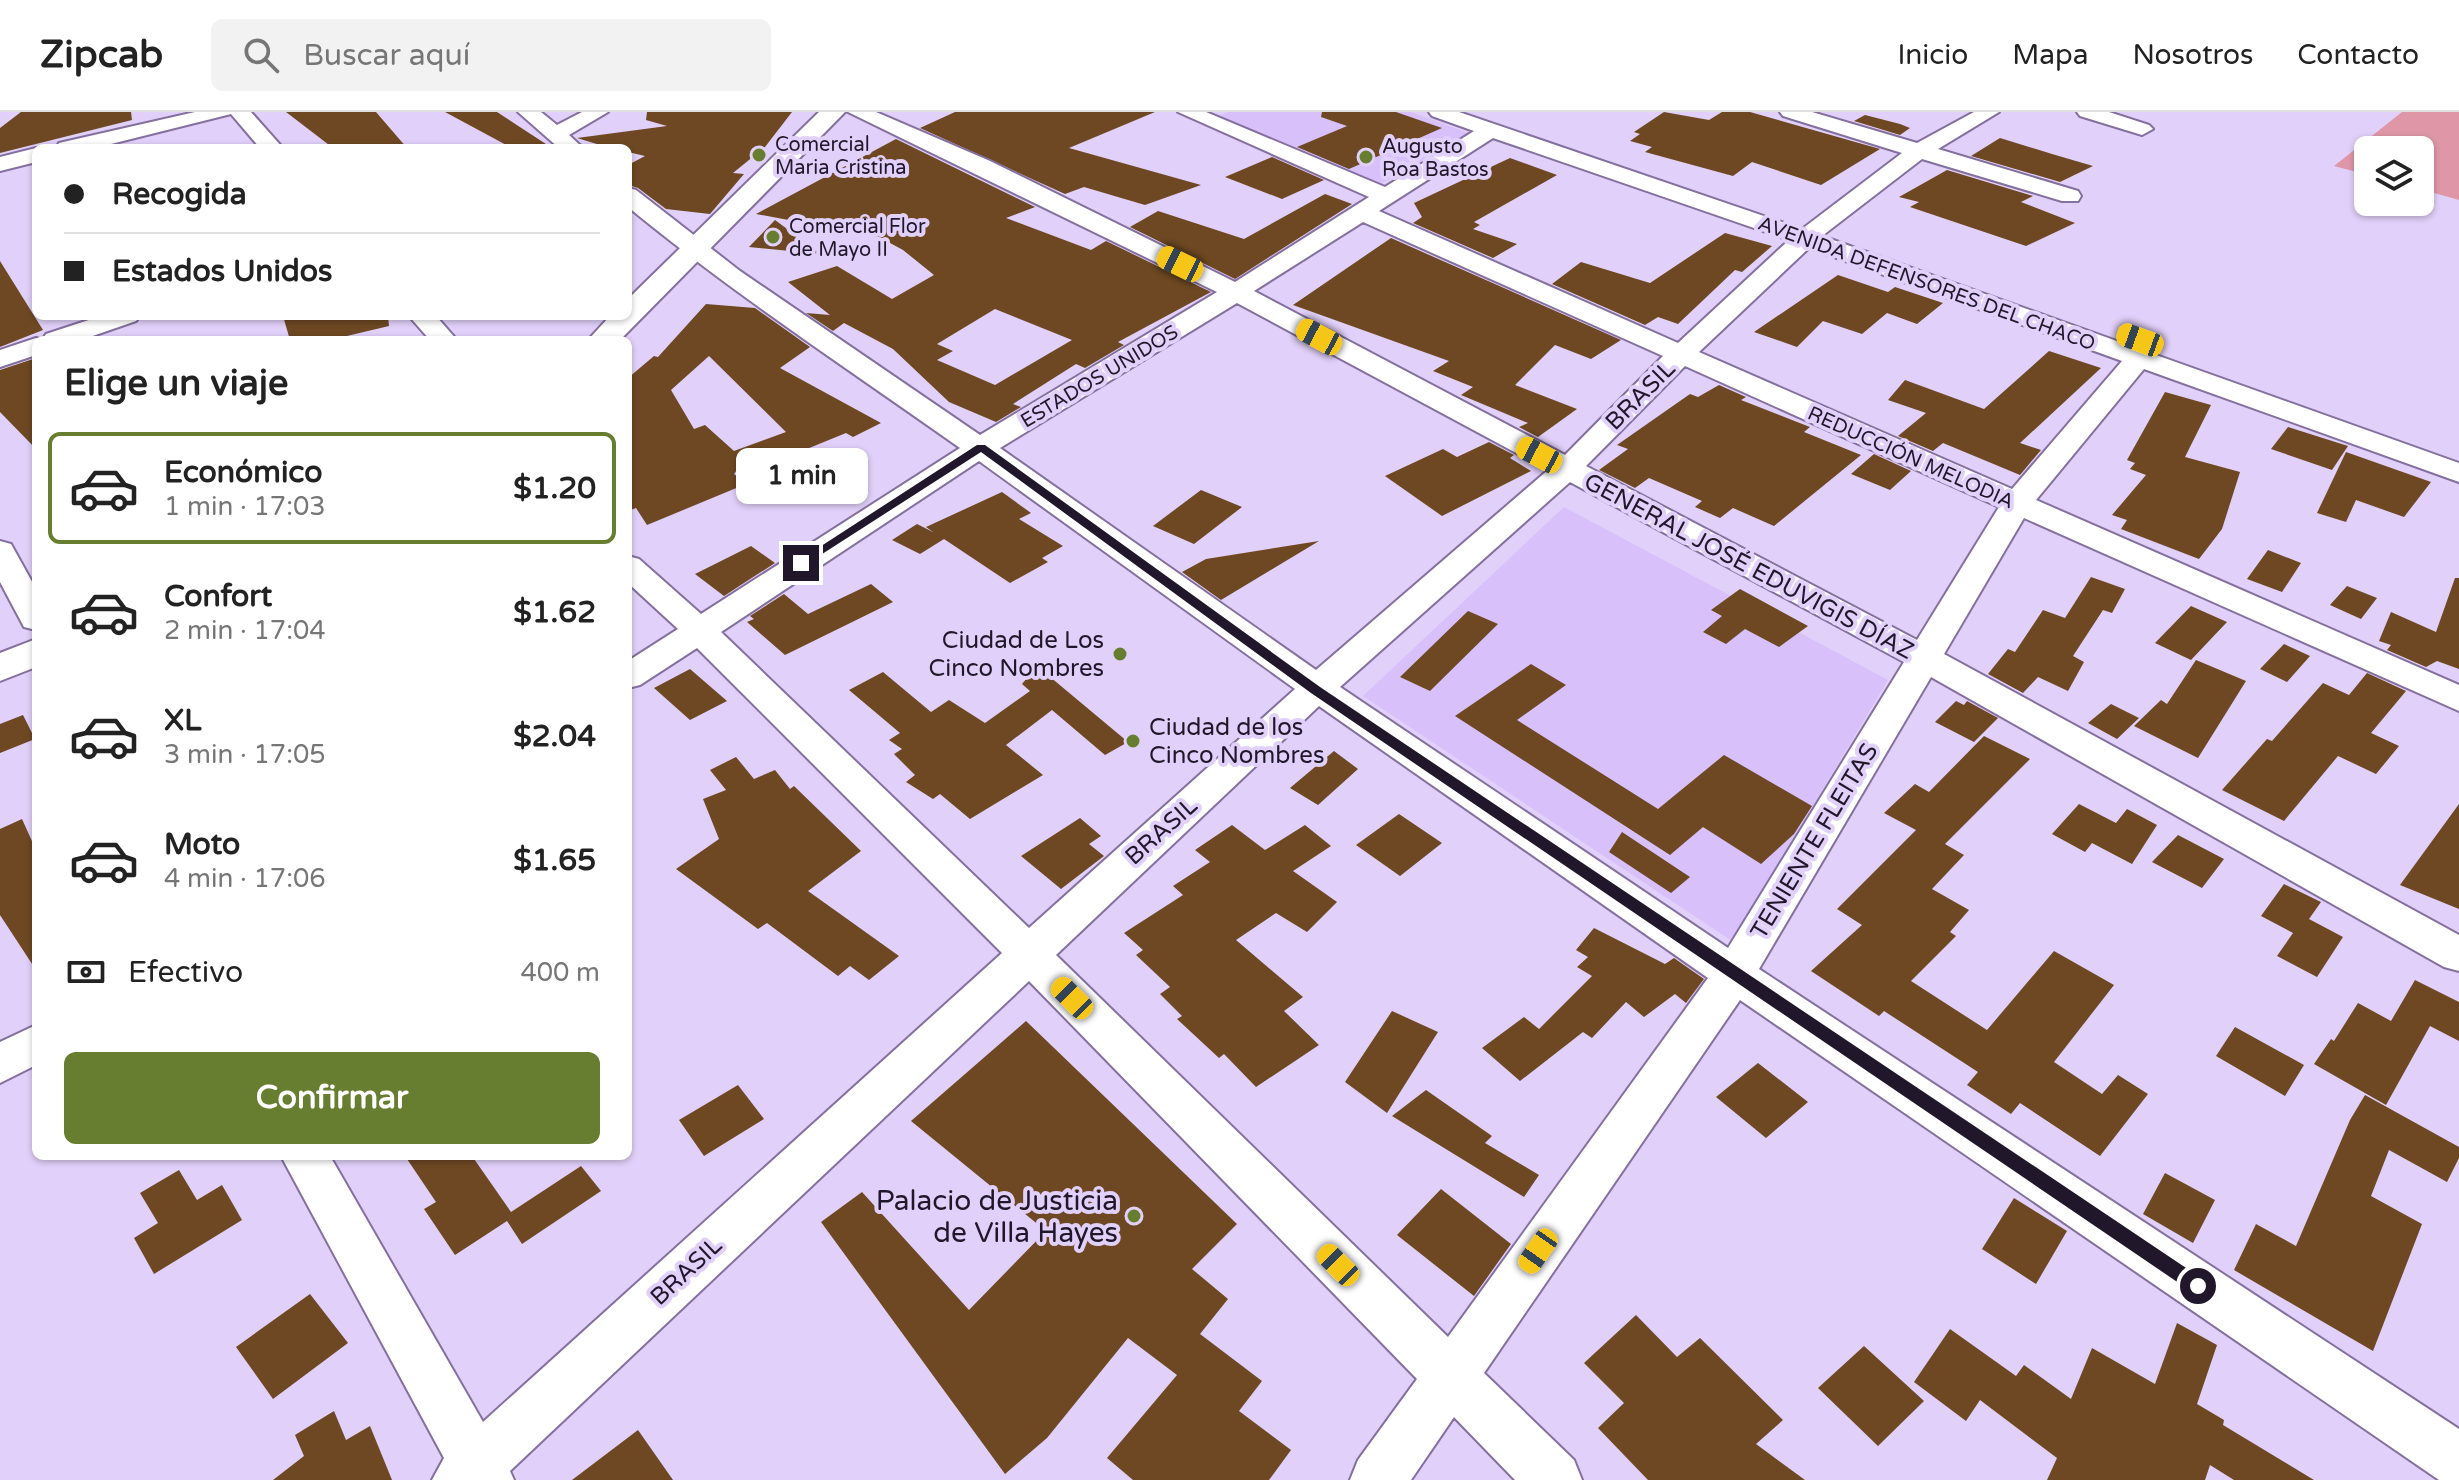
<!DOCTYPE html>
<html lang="es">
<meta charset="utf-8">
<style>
:root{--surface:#fff;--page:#f2f2f2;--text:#222;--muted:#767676;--line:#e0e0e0;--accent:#677e30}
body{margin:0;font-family:"Varela Round",sans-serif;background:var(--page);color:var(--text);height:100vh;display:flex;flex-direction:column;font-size:30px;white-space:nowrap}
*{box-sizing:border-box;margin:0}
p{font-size:26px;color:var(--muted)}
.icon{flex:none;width:44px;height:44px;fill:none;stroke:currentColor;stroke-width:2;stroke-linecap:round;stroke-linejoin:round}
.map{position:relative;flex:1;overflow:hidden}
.details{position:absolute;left:32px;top:224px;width:600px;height:824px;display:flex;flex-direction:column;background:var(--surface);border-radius:12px;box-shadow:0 2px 6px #0004}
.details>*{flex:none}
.hud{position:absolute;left:32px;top:32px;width:600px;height:176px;border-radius:12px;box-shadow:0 2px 6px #0004;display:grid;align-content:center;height:176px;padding:0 32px;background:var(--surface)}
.controls{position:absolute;left:2354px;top:24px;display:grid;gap:16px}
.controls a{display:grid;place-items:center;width:80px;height:80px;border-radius:12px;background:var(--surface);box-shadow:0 2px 6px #0004;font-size:40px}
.end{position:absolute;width:36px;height:36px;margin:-18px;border:10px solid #20182a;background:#fff;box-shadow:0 0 0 4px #fff}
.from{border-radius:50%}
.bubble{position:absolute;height:56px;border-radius:12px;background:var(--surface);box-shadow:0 2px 6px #0004;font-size:26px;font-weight:800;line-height:56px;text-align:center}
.car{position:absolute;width:24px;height:48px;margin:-24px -12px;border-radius:10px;box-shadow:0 0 6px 2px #0007;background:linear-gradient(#f5c518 24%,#345 0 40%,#f5c518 0 76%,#345 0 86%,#f5c518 0)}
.hud b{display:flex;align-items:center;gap:28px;height:76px;font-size:30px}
.hud b+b{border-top:2px solid var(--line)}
.hud i{width:20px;height:20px;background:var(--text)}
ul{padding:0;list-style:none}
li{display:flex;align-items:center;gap:24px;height:112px;margin:0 16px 12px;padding:0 16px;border:4px solid transparent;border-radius:12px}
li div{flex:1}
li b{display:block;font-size:30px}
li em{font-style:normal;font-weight:800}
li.current{border-color:var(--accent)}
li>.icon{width:72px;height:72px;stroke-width:1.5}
h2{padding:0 32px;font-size:36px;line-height:96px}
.pay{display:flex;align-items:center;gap:20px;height:88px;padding:0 32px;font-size:30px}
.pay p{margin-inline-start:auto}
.cta{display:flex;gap:16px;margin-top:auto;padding:16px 32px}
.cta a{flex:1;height:92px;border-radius:12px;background:var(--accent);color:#fff;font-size:32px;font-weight:800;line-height:92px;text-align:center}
header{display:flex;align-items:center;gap:48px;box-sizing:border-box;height:112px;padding:0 40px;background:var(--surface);border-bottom:2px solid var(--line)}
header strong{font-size:38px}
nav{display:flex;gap:44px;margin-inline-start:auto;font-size:28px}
.search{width:560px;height:72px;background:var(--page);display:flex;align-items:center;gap:20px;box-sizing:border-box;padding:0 28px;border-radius:12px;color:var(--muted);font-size:30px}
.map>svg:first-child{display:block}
.built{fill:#d8c0fa}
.green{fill:#df97a8}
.building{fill:#6d4822;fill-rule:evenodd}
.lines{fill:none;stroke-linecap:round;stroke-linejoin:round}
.street-casing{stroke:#84709e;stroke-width:4}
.highway-casing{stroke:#84709e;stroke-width:4}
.street{fill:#fff;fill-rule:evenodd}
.highway{fill:#fff;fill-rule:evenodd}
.route{fill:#20182a}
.poi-dot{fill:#677e30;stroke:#e1d0f9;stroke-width:3}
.labels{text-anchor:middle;stroke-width:8;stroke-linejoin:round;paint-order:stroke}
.far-poi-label{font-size:20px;fill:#20182a;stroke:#e1d0f9;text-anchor:start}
.far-street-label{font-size:20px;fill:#20182a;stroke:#e1d0f9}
.street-label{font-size:24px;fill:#20182a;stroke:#e1d0f9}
.poi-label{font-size:24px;fill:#20182a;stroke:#e1d0f9;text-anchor:end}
.near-poi-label{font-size:28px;fill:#20182a;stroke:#e1d0f9;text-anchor:end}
</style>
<header>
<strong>Zipcab</strong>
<div class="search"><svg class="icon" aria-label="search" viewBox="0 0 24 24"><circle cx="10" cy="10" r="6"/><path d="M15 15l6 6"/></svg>Buscar aquí</div>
<nav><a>Inicio</a><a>Mapa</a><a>Nosotros</a><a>Contacto</a></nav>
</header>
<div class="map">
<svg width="2459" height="1368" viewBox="0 0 2459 1368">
<rect width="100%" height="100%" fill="#e1d0f9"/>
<path class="built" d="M1228 0H1411L1471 22 1375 75 1214 6Z
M1564 395 1888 568 1732 829 1363 584Z"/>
<path class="green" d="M2402 0H2459V88L2420 77V38H2368V63L2334 54Z"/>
<path class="building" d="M21 0H131L132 8 0 41V16Z
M286 0H376L407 36H333Z
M445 0H497L552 36H512Z
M647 0H792L765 35 733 61 744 62 710 102 666 97 638 76 628 73V53L645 44 628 40V36H610L577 26 667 14 646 8Z
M955 0H1155L1069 36 1201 73 1145 93 1084 75 1065 82 920 16Z
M1322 0H1396L1442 16 1349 57 1297 35 1347 14 1321 5Z
M1664 0 1709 8 1722 0H1750L1880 37 1821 73 1752 50 1733 64 1645 40 1652 35 1630 29 1640 22 1634 20Z
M1865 3 1900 12 1910 16 1900 23 1854 9Z
M2000 26 2052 42 2093 54 2060 70 1971 44Z
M896 27 1035 95 1006 106 1091 138 1106 129 1211 180 1118 230 1124 233 1085 256 1076 252 1013 292 1021 295 996 310 949 290 893 237 844 211 833 219 806 201 830 203 788 170 837 154 892 187 934 163 903 138 879 125 756 102ZM995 197 1072 228 995 273 937 248 953 239 937 232Z
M1272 45 1324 68 1282 87 1225 65Z
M1510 46 1557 63 1474 110 1480 113 1473 117 1517 132 1493 146 1413 111 1422 105 1414 91Z
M1947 58 2033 84 2021 90 2075 111 2026 134 1910 95 1919 90 1899 85Z
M1325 82 1352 92 1235 167 1130 115 1158 99 1244 127Z
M775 108 821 142 749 135Z
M1725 121 1772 134 1742 160 1735 158 1678 212 1658 205 1645 213 1552 172 1581 150 1650 171Z
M1391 126 1621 228 1591 247 1555 233 1515 273 1577 297 1538 325 1519 315 1528 311 1461 283 1473 275 1433 259 1449 249 1293 193Z
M0 149 43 218 0 235Z
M1838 163 1888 180 1895 175 1943 191 1917 212 1887 201 1862 222 1823 209 1797 235 1754 220Z
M706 192 755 196 810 235 780 256 881 311 853 325 846 321 758 357 743 349 734 362 746 372 647 413 636 396 628 399V266L654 244 658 245ZM709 244 786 320 734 339 705 313 694 317 671 278Z
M283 204H388L389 214 330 228H290Z
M2049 239 2101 256 2020 331 2041 338 2020 363 1943 331 1933 339 1898 324 1926 301 1888 288 1905 268 1984 297Z
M36 246V337L0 300V258Z
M1719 273 1746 285 1741 288 1810 315 1804 320 1861 343 1774 414 1733 396 1720 406 1695 395 1702 389 1649 366 1635 376 1599 358 1628 337 1617 333 1690 282 1698 285Z
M2165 280 2211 293 2185 345 2240 360 2222 417 2199 447 2121 417 2127 408 2112 403 2146 363 2130 357 2135 351 2127 348Z
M2288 315 2348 334 2332 358 2271 337Z
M1489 330 1514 343 1510 346 1531 359 1442 404 1385 364 1443 337 1457 345Z
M2346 340 2431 370 2404 405 2356 388 2346 410 2317 401Z
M1874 342 1911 359 1890 378 1851 362Z
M1201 378 1242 395 1194 432 1153 414Z
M1002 380 1031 401 1019 407 1063 434 1042 446 1048 450 1010 471 944 427 920 442 892 428 917 412 933 420 926 415Z
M1319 429 1221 488 1182 460 1206 447Z
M751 434 775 451 724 484 695 462Z
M2268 438 2301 451 2282 480 2247 467Z
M2091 465 2125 477 2112 501 2103 498 2073 544 2084 550 2068 579 2038 565 2023 581 1988 562 2008 537 2015 540 2043 498 2065 506Z
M2455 466H2459V557L2437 549 2426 555 2387 538 2391 533 2379 529 2391 500 2436 520Z
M871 472 893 490 785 543 747 510 754 507 750 504 784 482 808 502Z
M2347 474 2377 486 2361 507 2330 493Z
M1740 477 1808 514 1779 535 1745 517 1726 532 1703 520 1722 504 1711 498Z
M2191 494 2227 510 2191 548 2155 531Z
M1468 499 1498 512 1430 579 1400 565Z
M2284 532 2310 544 2287 570 2260 557Z
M2196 548 2246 569 2198 646 2134 614 2161 588 2167 592Z
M1531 552 1566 573 1517 608 1658 697 1724 643 1812 694 1794 722 1761 752 1703 715 1670 743 1455 604Z
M1037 554 1128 630 1105 643 1052 598 1006 633 1043 663 970 707 940 682 933 687 906 670 915 663 894 642 902 637 889 628 900 621 849 578 883 560 931 600 949 588 985 611 1030 579 1022 572Z
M690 557 727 589 690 608 654 576Z
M2367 561 2406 579 2371 621 2399 634 2376 662 2338 644 2284 709 2222 678 2267 627 2272 629 2323 571 2349 583Z
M1956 589 1964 593 1967 589 1998 606 1974 630 1935 610Z
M2111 592 2139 606 2117 627 2088 611Z
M23 603 35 627 0 641V612Z
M1984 624 2030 647 1945 732 1964 743 1932 777 1969 798 1950 820 1956 824 1911 869 1987 918 2054 839 2114 873 2054 950 2102 982 2118 963 2148 982 2100 1044 2020 991 2011 1002 1967 973 1978 960 1884 899 1879 904 1811 859 1862 813 1837 797 1916 718 1884 701 1915 672 1929 680Z
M1334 639 1358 657 1318 693 1290 676Z
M736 645 754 667 775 658 790 677 794 674 861 739 808 779 899 844 869 868 850 854 838 864 767 811 758 817 676 757 719 727 703 687 726 678 710 658Z
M2079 692 2116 711 2127 697 2157 713 2132 752 2092 731 2085 740 2052 722Z
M2459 692V797L2400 773Z
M1399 702 1442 731 1400 764 1356 733Z
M1080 706 1101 724 1089 732 1104 744 1061 777 1021 744Z
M22 707 36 738V858L0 803V717Z
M1232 713 1265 738 1305 713 1331 734 1293 759 1337 790 1307 820 1276 801 1236 828 1303 885 1284 899 1319 933 1256 975 1224 942 1219 946 1177 907 1182 904 1160 882 1170 875 1136 843 1143 838 1124 821 1183 783 1173 774 1210 750 1195 738Z
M1622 720 1690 765 1671 781 1609 740Z
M2178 723 2224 747 2202 776 2152 750Z
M2284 772 2321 790 2309 807 2343 825 2317 865 2277 844 2293 821 2261 804Z
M1594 816 1665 852 1674 846 1704 867 1686 891 1675 882 1644 905 1626 890 1592 926 1583 920 1520 969 1482 936 1524 905 1539 917 1592 864 1577 855 1588 845 1576 838Z
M2415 868 2459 890V929L2430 914 2386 993 2314 952 2331 927 2334 929 2358 891 2391 909Z
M1392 899 1438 920 1387 1001 1345 970Z
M1026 909 1237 1112 1192 1157 1228 1187 1200 1222 1262 1269 1239 1299 1291 1338 1269 1368H1133L1107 1346 1177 1263 1128 1226 1047 1326 1005 1362 821 1110 862 1080 969 1198 1046 1119 911 1009Z
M2235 915 2304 953 2285 984 2216 944Z
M1758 951 1808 990 1766 1026 1716 985Z
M738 973 764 1007 704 1044 679 1008Z
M1426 978 1492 1024 1485 1031 1539 1063 1524 1085 1392 1004Z
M2365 983 2459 1035V1046L2447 1070 2389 1038 2371 1084 2422 1112 2373 1239 2234 1158 2256 1112 2296 1134 2350 1008Z
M405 1044H472L511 1100 581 1054 601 1079 522 1132 507 1109 455 1143 424 1097 436 1090Z
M179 1058 197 1088 222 1073 242 1108 154 1162 134 1126 158 1111 140 1081Z
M2165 1061 2215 1088 2193 1131 2143 1102Z
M1441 1077 1511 1132 1474 1184 1397 1123Z
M2014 1086 2067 1119 2036 1172 1982 1137Z
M310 1182 348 1231 273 1287 236 1235Z
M1636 1203 1677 1245 1700 1226 1783 1308 1756 1332 1805 1368H1648L1598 1316 1624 1291 1584 1251Z
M2177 1211 2217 1233 2197 1292 2224 1308 2223 1313 2314 1368H2234L2210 1353 2205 1368H2047L2057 1346 1980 1288 1966 1309 1914 1270 1950 1217 2016 1264 2024 1253 2071 1287 2092 1236 2155 1272Z
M1864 1234 1924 1289 1878 1334 1818 1276Z
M334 1299 346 1328 370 1314 392 1368H273L304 1344 295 1323Z
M638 1318 673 1368H572Z"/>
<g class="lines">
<defs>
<path id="street" d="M195 0H251L283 36H260L231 2 95 36H56L59 31Z
M518 0H541L557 13 582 0H608L569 23 583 36H559Z
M848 0H876L990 49 1235 170 1369 85 1178 0H1206L1385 75 1474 19 1432 4 1429 0H1459L1802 117 1902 41 1783 4 1780 0H1812L1917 31 1974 0H1999L1938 37 2078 79 2081 84 2078 89H2062L1922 47 1822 124 2459 351V370L2144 257 2036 388 2459 573V599L2024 406 1944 542 2459 823V859L2444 855 1931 565 1759 857 2459 1317V1368H2439L1740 888 1484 1261 1574 1348 1582 1368H1515L1454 1305 1411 1368H1350L1358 1348 1417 1267 1029 869 510 1359 514 1368H432L444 1346 281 1044H330L483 1310 1002 841 697 536 640 573 628 576V549L678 517 628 471V444L639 447 701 502 960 336C848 257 734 182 628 95V76L636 78 740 159 980 323 1217 180ZM1493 26 1789 128 1678 231 1379 99ZM1363 110 1663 244 1565 343 1254 179ZM1809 136 2122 249 2012 377 1699 240ZM1237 191 1548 358 1316 558 1000 336ZM1685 254 1999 395 1917 528 1586 354ZM979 349 1295 577 1029 816 721 520ZM1570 370 1904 550 1728 836 1340 575ZM1319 594 1708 866 1448 1225 1056 843Z
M2077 0H2109L2149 13 2153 17 2142 23 2080 4Z
M36 36V50L0 59V45Z
M101 204H140L136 209 81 228H36V243L0 255V238L36 226 42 228 46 222Z
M409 204H436L457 228H430Z
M0 429 11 432 36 477V518L24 515 0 470Z
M36 913V953L0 971V930Z"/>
<path id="highway" d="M819 0H845L620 228H588L610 204H628V187Z
M36 527V555L0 569V541Z"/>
</defs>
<use href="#street" class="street-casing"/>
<use href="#highway" class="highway-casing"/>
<use href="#street" class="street"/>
<use href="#highway" class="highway"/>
</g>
<path class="route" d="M977 333H985L1320 575 2204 1168V1180H2192L1311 581 981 340 805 453 795 451Z"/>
<g class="poi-dot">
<circle cx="759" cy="43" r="8"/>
<circle cx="1366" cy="45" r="8"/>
<circle cx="773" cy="125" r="8"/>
<circle cx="1120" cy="542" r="8"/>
<circle cx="1133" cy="629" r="8"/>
<circle cx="1134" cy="1104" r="8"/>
</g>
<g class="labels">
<g class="far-poi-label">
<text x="775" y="39">Comercial<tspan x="775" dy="23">Maria Cristina</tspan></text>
<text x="1382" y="41">Augusto<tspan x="1382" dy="23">Roa Bastos</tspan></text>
<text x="789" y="121">Comercial Flor<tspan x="789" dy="23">de Mayo II</tspan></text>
</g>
<g class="far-street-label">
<text transform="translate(1927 171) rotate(20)" y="7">AVENIDA DEFENSORES DEL CHACO</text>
<text transform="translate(1099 264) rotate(-31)" y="7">ESTADOS UNIDOS</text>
<text transform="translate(1911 345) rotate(24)" y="7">REDUCCIÓN MELODIA</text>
</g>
<g class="street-label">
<text transform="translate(1640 283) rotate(-45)" y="8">BRASIL</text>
<text transform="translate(1749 454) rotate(28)" y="8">GENERAL JOSÉ EDUVIGIS DÍAZ</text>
<text transform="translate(1161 719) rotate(-42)" y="8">BRASIL</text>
<text transform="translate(1814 729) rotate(-59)" y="8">TENIENTE FLEITAS</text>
<text transform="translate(686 1159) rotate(-43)" y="8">BRASIL</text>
</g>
<g class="poi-label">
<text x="1104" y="536">Ciudad de Los<tspan x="1104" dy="28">Cinco Nombres</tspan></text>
<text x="1149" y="623" text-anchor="start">Ciudad de los<tspan x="1149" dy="28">Cinco Nombres</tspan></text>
</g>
<g class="near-poi-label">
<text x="1118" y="1098">Palacio de Justicia<tspan x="1118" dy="32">de Villa Hayes</tspan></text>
</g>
</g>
</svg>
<div class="controls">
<a><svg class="icon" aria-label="layers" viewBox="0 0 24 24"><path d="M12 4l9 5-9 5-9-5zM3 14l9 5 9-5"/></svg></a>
</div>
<i class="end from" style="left:2198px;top:1174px"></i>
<i class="end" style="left:801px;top:451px"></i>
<div class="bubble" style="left:736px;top:336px;width:132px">1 min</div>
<i class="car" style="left:1180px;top:152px;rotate:296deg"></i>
<i class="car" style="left:1319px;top:225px;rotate:298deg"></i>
<i class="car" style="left:2140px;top:228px;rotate:290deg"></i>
<i class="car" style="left:1539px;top:343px;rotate:298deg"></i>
<i class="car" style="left:1072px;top:886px;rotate:315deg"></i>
<i class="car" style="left:1538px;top:1139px;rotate:215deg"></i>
<i class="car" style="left:1338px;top:1153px;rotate:315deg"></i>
<div class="hud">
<b><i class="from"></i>Recogida</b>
<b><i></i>Estados Unidos</b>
</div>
<section class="details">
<h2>Elige un viaje</h2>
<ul>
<li class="current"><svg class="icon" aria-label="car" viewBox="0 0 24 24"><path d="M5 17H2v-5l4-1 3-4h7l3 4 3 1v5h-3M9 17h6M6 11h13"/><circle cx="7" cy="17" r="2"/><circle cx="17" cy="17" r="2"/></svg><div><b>Económico</b><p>1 min · 17:03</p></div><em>$1.20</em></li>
<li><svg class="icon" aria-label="car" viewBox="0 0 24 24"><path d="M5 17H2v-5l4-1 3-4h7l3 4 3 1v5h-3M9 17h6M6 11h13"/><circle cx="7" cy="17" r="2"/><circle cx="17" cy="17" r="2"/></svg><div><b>Confort</b><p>2 min · 17:04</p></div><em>$1.62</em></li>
<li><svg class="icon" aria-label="car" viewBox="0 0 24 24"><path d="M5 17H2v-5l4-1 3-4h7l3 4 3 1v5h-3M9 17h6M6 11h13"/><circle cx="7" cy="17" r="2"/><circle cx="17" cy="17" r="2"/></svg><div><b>XL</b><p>3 min · 17:05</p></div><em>$2.04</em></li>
<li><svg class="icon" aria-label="car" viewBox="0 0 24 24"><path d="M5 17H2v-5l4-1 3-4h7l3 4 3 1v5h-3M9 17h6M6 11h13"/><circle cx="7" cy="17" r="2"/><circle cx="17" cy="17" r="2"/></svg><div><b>Moto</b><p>4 min · 17:06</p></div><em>$1.65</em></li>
</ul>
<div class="pay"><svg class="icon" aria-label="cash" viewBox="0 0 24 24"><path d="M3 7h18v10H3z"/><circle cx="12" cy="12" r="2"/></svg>Efectivo<p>400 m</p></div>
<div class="cta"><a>Confirmar</a></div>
</section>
</div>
